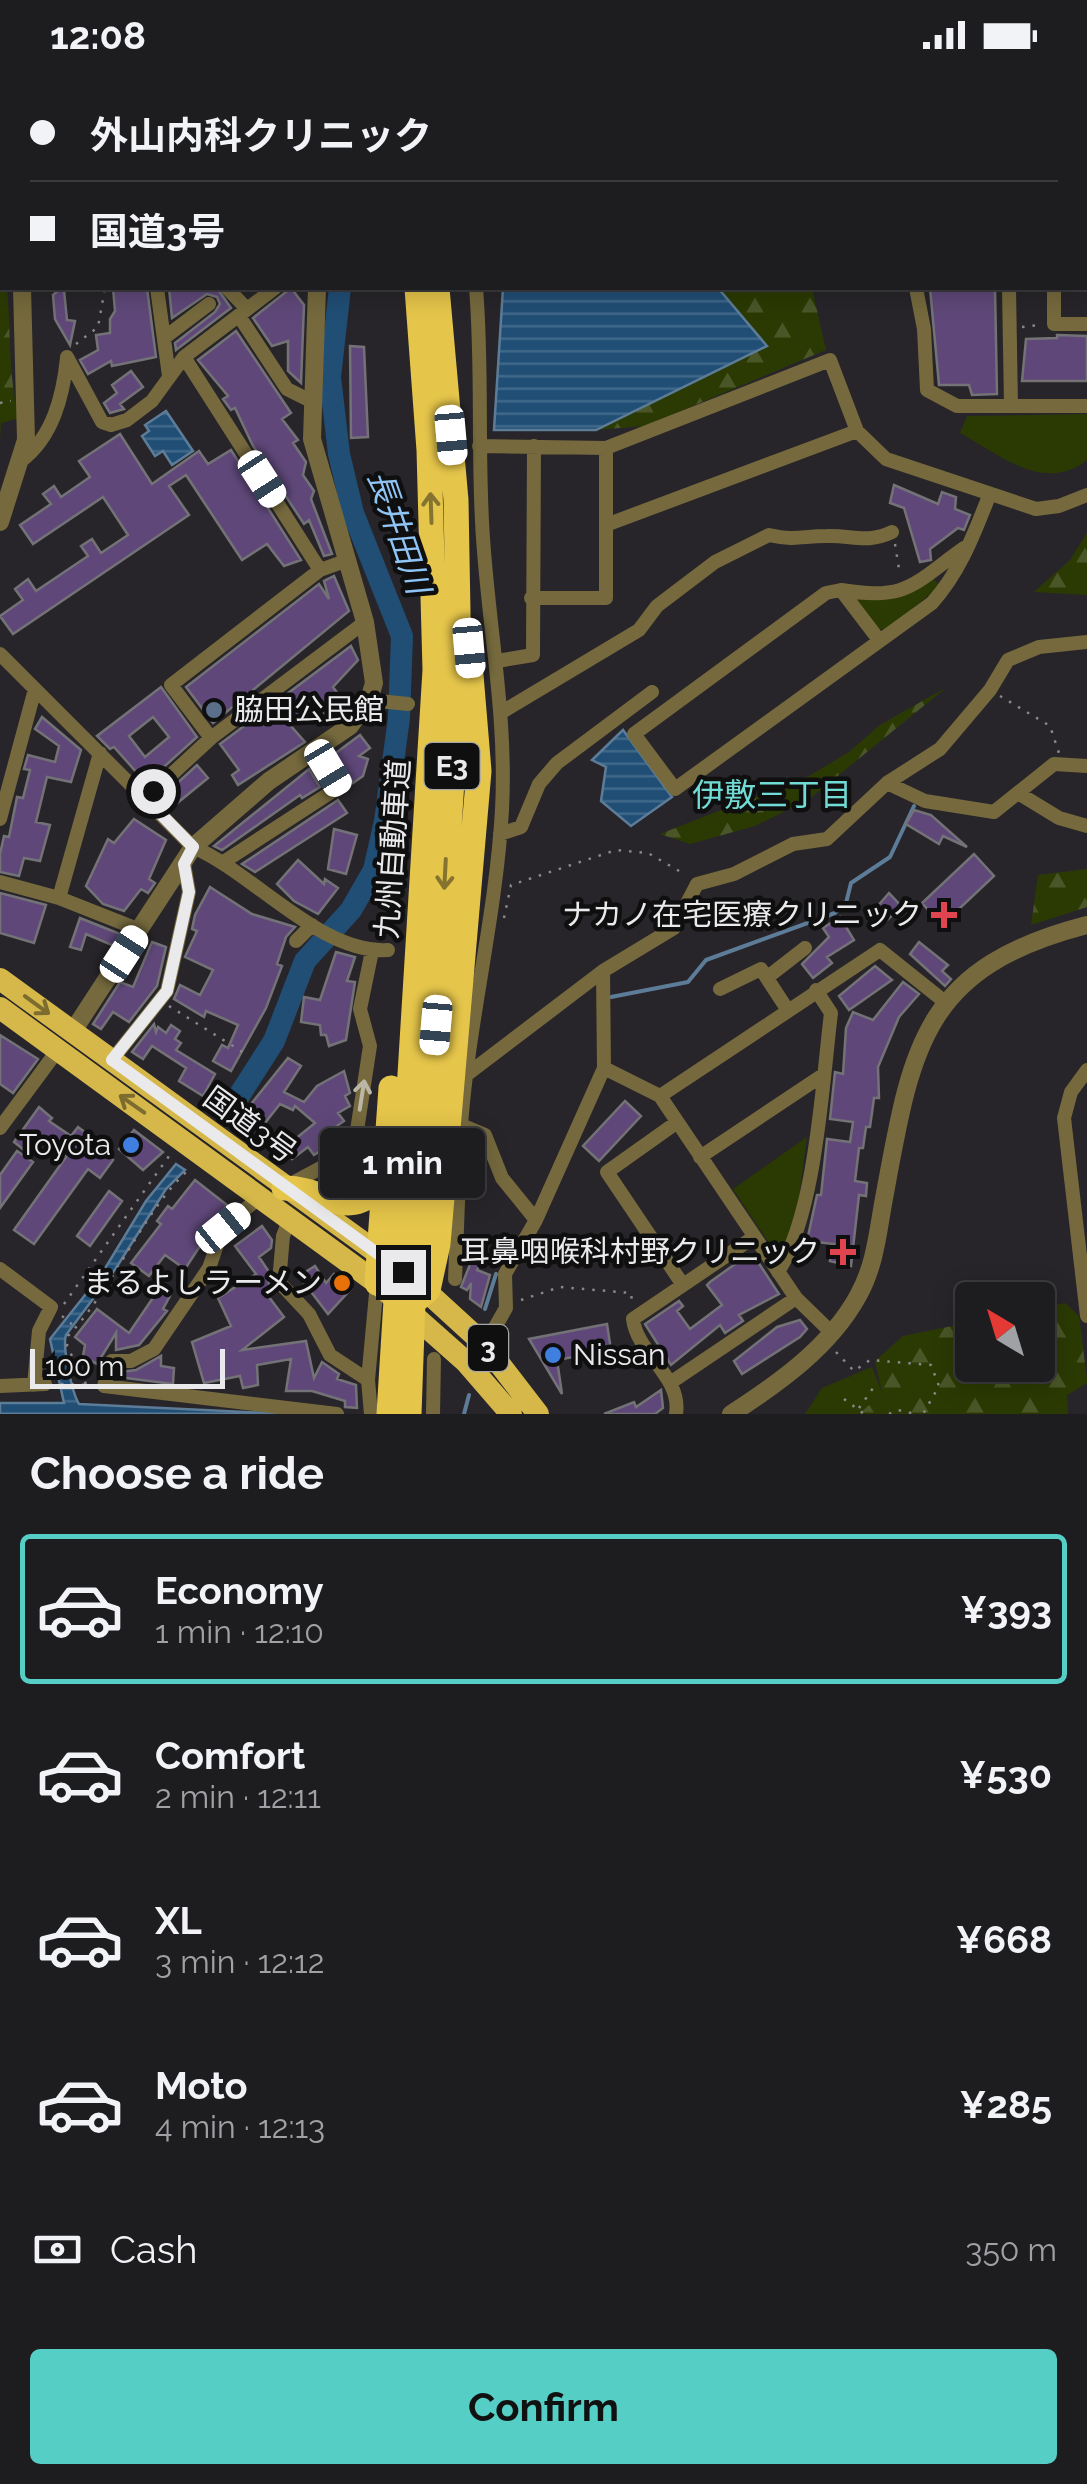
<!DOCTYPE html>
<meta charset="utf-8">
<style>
:root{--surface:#1d1c1f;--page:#2a292c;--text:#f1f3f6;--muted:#a0a1a4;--line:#3b3a3d;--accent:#55cec6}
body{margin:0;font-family:Raleway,"Noto Sans JP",sans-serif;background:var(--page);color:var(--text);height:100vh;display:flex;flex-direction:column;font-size:38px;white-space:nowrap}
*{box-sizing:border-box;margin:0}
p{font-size:32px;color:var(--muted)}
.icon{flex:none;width:55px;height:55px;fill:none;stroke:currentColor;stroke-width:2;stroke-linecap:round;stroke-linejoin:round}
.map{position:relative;height:1344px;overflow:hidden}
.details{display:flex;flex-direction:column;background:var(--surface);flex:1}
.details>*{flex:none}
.guide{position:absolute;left:0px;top:0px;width:1088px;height:220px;box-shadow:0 5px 25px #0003,0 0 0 2px var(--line);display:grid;align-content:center;height:220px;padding:0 30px;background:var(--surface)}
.needle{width:65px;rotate:322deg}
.fabs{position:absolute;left:955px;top:1212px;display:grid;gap:20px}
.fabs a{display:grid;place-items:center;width:100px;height:100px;border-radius:10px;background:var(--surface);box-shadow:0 5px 25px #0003,0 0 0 2px var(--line);font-size:50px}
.scale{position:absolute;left:30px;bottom:25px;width:195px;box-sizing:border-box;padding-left:10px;border:5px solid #eae9eb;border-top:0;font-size:28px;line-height:35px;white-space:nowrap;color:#eae9eb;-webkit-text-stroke:8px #0f0f10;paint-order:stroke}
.end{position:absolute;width:45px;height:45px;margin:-22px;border:12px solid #eae9eb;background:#111;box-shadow:0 0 0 5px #111}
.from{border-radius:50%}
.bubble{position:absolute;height:70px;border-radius:10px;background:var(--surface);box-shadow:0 5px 25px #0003,0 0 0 2px var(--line);font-size:32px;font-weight:700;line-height:70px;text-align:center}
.car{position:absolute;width:30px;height:60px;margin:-30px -15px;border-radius:12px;box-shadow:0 0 8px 2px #0007;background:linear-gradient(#fff 24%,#345 0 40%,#fff 0 76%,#345 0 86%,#fff 0)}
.guide b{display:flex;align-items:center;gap:35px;height:95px;font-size:38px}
.guide b+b{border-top:2px solid var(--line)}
.guide i{width:25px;height:25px;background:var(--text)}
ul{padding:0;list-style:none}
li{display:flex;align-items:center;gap:30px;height:150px;margin:0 20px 15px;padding:0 10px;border:5px solid transparent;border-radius:10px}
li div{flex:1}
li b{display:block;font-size:38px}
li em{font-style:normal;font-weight:700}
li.selected{border-color:var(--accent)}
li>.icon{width:90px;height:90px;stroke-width:1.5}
h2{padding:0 30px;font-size:45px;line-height:120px}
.pay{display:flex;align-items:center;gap:25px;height:110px;padding:0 30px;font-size:38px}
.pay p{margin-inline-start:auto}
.button{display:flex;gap:20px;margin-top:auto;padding:20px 30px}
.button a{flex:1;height:115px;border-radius:10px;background:var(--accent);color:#111;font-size:40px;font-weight:700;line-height:115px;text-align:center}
.status{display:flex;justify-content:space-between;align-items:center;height:70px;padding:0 50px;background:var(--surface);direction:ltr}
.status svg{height:28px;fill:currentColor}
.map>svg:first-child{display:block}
.forest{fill:url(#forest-firs)}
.green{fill:#2b3a03}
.water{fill:url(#water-rules);stroke:#5d7c98;stroke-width:2.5}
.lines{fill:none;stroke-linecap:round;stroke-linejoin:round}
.stream{stroke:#5d7c98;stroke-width:4}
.river{stroke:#204e75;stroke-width:22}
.building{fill:#5f4879;stroke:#737276;stroke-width:2.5;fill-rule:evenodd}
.path{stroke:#89878a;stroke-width:2.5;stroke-dasharray:2.5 8;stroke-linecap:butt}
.minor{stroke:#75693d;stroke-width:14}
.tertiary{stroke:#75693d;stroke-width:18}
.trunk{stroke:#d5b849;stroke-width:22}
.motorway{stroke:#e5c54a;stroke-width:25}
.oneway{stroke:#857330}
.oneway2{stroke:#7c6c2f}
.oneway3{stroke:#bbb6a5}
.route{stroke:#eae9eb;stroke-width:12}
.service-dot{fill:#5c6f8a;stroke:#0f0f10;stroke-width:4}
.health-dot{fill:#e0444e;stroke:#0f0f10;stroke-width:4}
.shop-dot{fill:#3f7fe0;stroke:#0f0f10;stroke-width:4}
.food-dot{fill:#e8710a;stroke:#0f0f10;stroke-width:4}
.labels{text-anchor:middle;stroke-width:9;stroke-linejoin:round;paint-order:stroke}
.shield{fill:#0f0f10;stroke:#a8a8a9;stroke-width:2.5}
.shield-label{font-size:28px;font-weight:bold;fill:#eae9eb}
.poi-label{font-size:30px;fill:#eae9eb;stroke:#0f0f10;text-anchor:end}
.street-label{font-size:30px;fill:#eae9eb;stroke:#0f0f10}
.water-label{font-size:32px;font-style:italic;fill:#8fc4f5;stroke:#0f0f10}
.neighbourhood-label{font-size:32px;fill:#71dcd5;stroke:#0f0f10}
</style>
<div class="status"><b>12:08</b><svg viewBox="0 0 49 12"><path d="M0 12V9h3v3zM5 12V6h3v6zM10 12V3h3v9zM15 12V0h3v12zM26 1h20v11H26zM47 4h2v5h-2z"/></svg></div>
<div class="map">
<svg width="1087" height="1344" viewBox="0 0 1087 1344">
<defs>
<pattern id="forest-firs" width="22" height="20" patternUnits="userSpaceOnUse" patternTransform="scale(2.5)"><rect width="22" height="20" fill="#2b3a03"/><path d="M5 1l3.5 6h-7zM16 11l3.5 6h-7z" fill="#4a5628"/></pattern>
<pattern id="water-rules" width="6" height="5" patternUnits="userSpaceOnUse" patternTransform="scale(2.5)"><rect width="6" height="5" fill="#204e75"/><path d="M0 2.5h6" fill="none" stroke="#416889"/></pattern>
</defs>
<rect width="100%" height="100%" fill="#272529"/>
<path class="forest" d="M0 41 2 218H7C11 262 8 304 19 348L1 353 0 370Z
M718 218H812L826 280 645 356 596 360 766 276Z
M1087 463V525L1034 522 1070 490Z
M947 617 808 730 755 756 690 774 660 764 811 705 849 682 880 655Z
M1087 799V837L1031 855 1038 805Z
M1065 1233 1079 1246 1087 1309V1313L1067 1325 1068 1344H859L882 1323 875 1291 903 1266 972 1252V1295H1038V1239Z"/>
<path class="green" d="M1087 344V390C1044 424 1000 385 960 363L967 346Z
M931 506 940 516 886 560 878 559 852 523 886 529Z
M807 1067 795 1158 784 1185H777L733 1119Z
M872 1297 882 1323 859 1344H805L822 1318Z"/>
<path class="water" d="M503 218H718L767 276 596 360H494Z
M166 341 193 381 172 395 163 381 155 386 142 366 149 361 145 355Z
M623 660 672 727 631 756 601 731 606 697 592 690Z
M176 1094 185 1100 166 1119 116 1198 66 1265C62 1276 72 1323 79 1334L289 1344H0V1333H64L50 1269 101 1205 146 1131Z"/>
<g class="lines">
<path class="stream" d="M611 927 688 912 706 890 835 843 846 833 851 813 890 787 914 736
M485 1239 496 1204
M464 1344 469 1325"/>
<path class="river" d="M292 0 294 2
M228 1043 274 971 305 891 351 840 374 800 385 751 399 648 402 566 353 443 339 384 330 307 340 218"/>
</g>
<path class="building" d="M113 218H147L156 287 112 296 111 291 88 304 80 290 98 280 96 265 110 263V249L115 241Z
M169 218H217L231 238 176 280 175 273 215 242 220 234 217 227 207 224 172 248Z
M291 218 304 235 301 313 288 301V271L272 276 253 248Z
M930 218H995L997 324 972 325 969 315H939Z
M59 220H64L67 250 75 251 70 275 55 249 53 225Z
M236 261 291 343 282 349 298 370 293 373 306 392 303 405 314 421 311 429 332 484 324 486 309 450 304 454 253 376 235 338 231 340 223 329 228 326 198 290Z
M1057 265 1087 266V311H1022L1026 269 1057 268Z
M350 276 364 277 368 367 351 368Z
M131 301 143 317 120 334 124 339 110 343 104 333 117 323 112 315Z
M120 364 152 414 199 381 208 394 231 380 301 490 284 496 267 474 242 490 186 405 169 416 189 445 13 564 0 546 23 530 15 519 28 509 36 521 88 486 81 476 92 469 101 483 128 465 103 427 33 474 20 455 51 434 43 424 54 416 61 427 90 407 79 391Z
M894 415 938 434 942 422 956 427 955 439 970 445 964 460 958 458 930 479 931 490 920 492 904 438 890 433Z
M334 506 349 541 213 653 186 617 319 514 329 529 324 511Z
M351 576 358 590 333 617 348 638 341 647 332 653 318 634 290 655 305 672 238 715 232 705 239 700 220 674Z
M161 617 197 667 146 713 114 677 110 679 97 666ZM153 647 169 667 145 687 129 666Z
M42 647 81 680 71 712 47 707 36 752 50 755 40 791 24 788 19 806 0 802V784L4 766 9 767 17 727 23 728 30 700 24 699 28 685 55 692 59 676 35 659Z
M360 665 370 678 359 686 368 689 363 706 353 713 333 685Z
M197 695 208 708 170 739 160 729Z
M309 699 320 717 302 728 300 725 222 780 214 776Z
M338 730 347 743 255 802 242 794Z
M914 740 931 745 967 777 943 766 939 774 906 754Z
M134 749 166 770 149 809 155 813 148 823 141 819 124 841 103 834 86 816 108 769 114 773Z
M334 759 357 765 346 804 328 799Z
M974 784 994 806 942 855 922 833Z
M298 790 324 814 325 809 338 818 318 844 294 831 277 814Z
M210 817 252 844 295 857 286 867 277 894 282 896 266 938 231 1001 213 991 222 975 228 978 238 955 206 941 204 947 174 929 180 915 200 925 213 900 185 887 197 861 192 859 195 845Z
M0 823 46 835 34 873 0 863Z
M889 823 902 837 879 857 869 846Z
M840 847 854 870 827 887 832 893 813 908 802 894 829 867 823 858Z
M80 848 120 864 114 876 86 864 81 880 70 877Z
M152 872 166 877 157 916 129 952 113 942 101 959 93 954 120 912 133 917Z
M919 872 948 895 942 901 951 909 945 916 910 884Z
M336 882 355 887 347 911 355 912 346 970 329 976 326 965H321L320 955 301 952 304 927 320 930Z
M875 896 892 910 849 940 839 926Z
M903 912 919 924 899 947 878 997 879 1028H874L870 1057H866L863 1078H859L855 1111 867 1113 866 1126 859 1125 851 1196 830 1191 834 1174 807 1171 817 1125H821L827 1069 850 1072 853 1052 830 1049 835 1002 843 1004 846 958 853 942 873 950Z
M154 954 156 962 158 957 166 963 171 955 180 961 175 969 181 973 176 980 215 1004 203 1026 179 1011 186 998 152 976 143 989 132 982Z
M0 965 38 989 13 1023 0 1014Z
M288 988 301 996 284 1022 304 1032 317 1016 344 1001 350 1023 345 1026 350 1036 338 1043 344 1051 331 1060 334 1064 323 1073 326 1077 314 1085 308 1077 292 1089 284 1078 315 1053 295 1036 293 1040 280 1034 261 1058 257 1055 253 1060 239 1049Z
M625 1031 641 1046 599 1091 583 1076Z
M39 1037 52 1048 49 1051 71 1066 78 1057 86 1063 83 1068 113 1090 100 1108 88 1099 34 1174 14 1160 66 1087 35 1065 24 1080 14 1072Z
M134 1060 163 1082 143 1100 119 1079Z
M17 1081 33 1092 0 1138V1105Z
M195 1110 227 1135 185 1199 165 1185 149 1206 131 1193 161 1154 157 1151 168 1136 172 1139Z
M109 1121 122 1131 90 1176 77 1166Z
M262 1156 272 1170 271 1178 259 1187 269 1202V1215L275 1223 269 1227 284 1247 242 1280 306 1271 314 1308 322 1292 339 1304 337 1309 356 1315 357 1338 345 1337V1331L312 1321H286L291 1289 257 1295 258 1315 243 1318 240 1306 204 1313 192 1272 231 1256 218 1228 256 1204 235 1176Z
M477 1177 486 1182 477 1200 490 1205 481 1237 470 1229 471 1213 467 1220 461 1217Z
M745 1187 758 1192 779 1224 739 1245 743 1251 725 1263 720 1255 671 1295 645 1254 679 1231 683 1236 677 1241 690 1259 722 1235 707 1215 710 1212Z
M315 1196 326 1213 334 1204 351 1219 328 1244 299 1206Z
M159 1219 170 1226 163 1239 167 1241 139 1275 116 1280V1263L97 1294 83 1286 85 1275 75 1267 97 1239 129 1263Z
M800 1250 807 1259 800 1267 742 1304 734 1291 777 1257Z
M607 1254 611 1280 557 1290 562 1324 529 1269Z
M161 1286V1296L174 1298 173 1314 118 1307 120 1302 136 1300Z
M661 1320 663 1338 655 1344H604L634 1332 636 1337Z"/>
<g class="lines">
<path class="path" d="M109 2 111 0
M1022 257 1039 255
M76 274 98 257 105 218
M0 333 11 331
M895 474 900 505
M1000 626 1050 656 1059 683
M504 848 511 815 616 780 648 783 686 805
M169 936 249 986
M521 1230 560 1217 631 1223 632 1232
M64 1234 169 1086
M62 1246 75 1257
M836 1282 854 1301 870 1290 931 1295 939 1316 923 1344
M61 1314 93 1315
M86 1314 67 1276 68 1266C115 1216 141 1144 189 1099
M844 1329 864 1344
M859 1338 876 1314
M889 1344 898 1340 916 1344"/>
<path class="minor" d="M92 0V2
M274 0 276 2
M438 0 439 2
M877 0V2
M937 0V2
M1008 0V2
M173 2V0
M1085 25H1087
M157 218 169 306
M227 218 247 239
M476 218C483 301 477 384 483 468 489 559 507 648 502 740 496 846 469 949 461 1055L485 1065 502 1108 536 1150
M916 218 924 259 927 320 957 336H1087
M1009 218 1011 336
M1054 218V254H1087
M239 246 287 319 313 332
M164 268 209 234
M67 287 102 352 111 355 127 350 152 331 184 287 275 218
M184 287 320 500
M479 376 606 378 830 290 857 361 886 389 1036 439 1059 436 1087 425
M21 391C53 367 63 326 67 288
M606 455 857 361
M841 520C907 531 912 515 964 478
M531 528H606V378
M879 570 841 520 826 523 634 664 675 719 932 533C960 502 974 464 989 426
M0 584 193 777C254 803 320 884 388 880
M497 591 533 585 534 376
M369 630 408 634
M502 642 639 560 657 536 715 492 769 465C797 471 801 466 827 466 852 465 867 474 892 462
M211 668 171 615 320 500 348 490
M887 713 925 731 994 742 1054 694 1087 696
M1018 723 1059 748 1087 756
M145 729 211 668 365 552
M0 749 35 619
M500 764 521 757 539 714 557 693 652 622
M225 791 339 717 316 678
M0 812 59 828 140 860
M59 828 100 683
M296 871 312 855
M769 906 805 878
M720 919 761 899 787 939
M112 990 167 921 189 822 184 794
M604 998 660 1026 796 1228 832 1263
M1087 1000 1071 1022 1064 1048 1087 1246
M465 1006 603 901 674 858 697 814 734 804 793 774 827 769 887 713 940 679 990 620 1008 590 1039 577 1087 572
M660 1026 880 880 945 932
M676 1053 607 1102 683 1215
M0 1058 60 977
M700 1087 823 1005
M289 1115 343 1086 356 1067 370 976 360 939 372 881
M261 1126 223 1158 209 1198 154 1279 131 1291H112L104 1316 337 1344
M290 1148 283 1166 279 1212 309 1244 330 1285 368 1310 371 1344
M0 1199 51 1237 39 1261 34 1315
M778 1202C816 1142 822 1016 831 943L816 920
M455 1209 461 1055
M485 1275 506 1238 505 1204 536 1150 604 998 603 901
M368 1310 377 1213
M670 1313 796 1228
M0 1316 45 1314
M433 1344 434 1289
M676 1344C682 1306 637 1284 633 1249L754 1167"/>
<path class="tertiary" d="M5 0 6 2
M0 452 26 370 22 218
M73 961 193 777 269 711 350 656 369 630 374 613 365 552 312 369 317 218
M731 1344C779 1313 830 1277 858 1226 876 1194 878 1159 885 1123 912 975 924 897 1087 855"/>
<path class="trunk" d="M0 909 390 1192
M0 938 377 1213 466 1292 511 1344
M415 1211 485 1275 538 1344"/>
<path class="motorway" d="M385 0V2
M405 0V2
M284 1118C329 1118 342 1153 382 1116
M377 1213 391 1018
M415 1231 428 1220 438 1174 479 701 471 605
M389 1344 435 600 429 380 417 218
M409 1344 415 1175 439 918 459 599 456 430 437 218"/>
</g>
<defs><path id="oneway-shaft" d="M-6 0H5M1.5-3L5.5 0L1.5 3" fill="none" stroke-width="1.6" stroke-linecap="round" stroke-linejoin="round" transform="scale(2.5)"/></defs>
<g class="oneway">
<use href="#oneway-shaft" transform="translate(431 438) rotate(-92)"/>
<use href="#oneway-shaft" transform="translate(445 804) rotate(93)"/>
</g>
<g class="oneway2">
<use href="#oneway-shaft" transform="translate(37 935) rotate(36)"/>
<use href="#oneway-shaft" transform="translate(132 1034) rotate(-145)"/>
</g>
<use class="oneway3" href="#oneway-shaft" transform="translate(362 1025) rotate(-81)"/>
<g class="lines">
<path class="route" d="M153 721 145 728 193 777 184 794 189 822 167 921 112 990 403 1202"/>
</g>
<circle class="service-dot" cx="214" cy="640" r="10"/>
<g class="health-dot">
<path d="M939 830h10v10h10v10h-10v10h-10v-10h-10v-10h10z"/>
<path d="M838 1167h10v10h10v10h-10v10h-10v-10h-10v-10h10z"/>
</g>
<g class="shop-dot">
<circle cx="131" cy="1075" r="10"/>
<circle cx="553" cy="1285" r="10"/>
</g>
<circle class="food-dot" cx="342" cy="1213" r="10"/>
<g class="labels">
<g class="shield">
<rect x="424.5" y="673" width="55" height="46" rx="8"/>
<rect x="468" y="1255" width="40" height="46" rx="8"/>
</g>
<g class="shield-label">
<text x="452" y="706">E3</text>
<text x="488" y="1288">3</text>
</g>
<g class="poi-label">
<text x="234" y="650" text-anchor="start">脇田公民館</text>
<text x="922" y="855">ナカノ在宅医療クリニック</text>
<text x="111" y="1085">Toyota</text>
<text x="820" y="1192">耳鼻咽喉科村野クリニック</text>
<text x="322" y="1223">まるよしラーメン</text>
<text x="573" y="1295" text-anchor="start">Nissan</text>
</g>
<g class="street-label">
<text transform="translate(393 779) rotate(-86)" y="10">九州自動車道</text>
<text transform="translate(250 1055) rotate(36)" y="10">国道3号</text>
</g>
<g class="water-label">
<text transform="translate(399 462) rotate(71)" y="11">長井田川</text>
</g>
<g class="neighbourhood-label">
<text x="772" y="736">伊敷三丁目</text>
</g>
</g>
</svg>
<div class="fabs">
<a><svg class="needle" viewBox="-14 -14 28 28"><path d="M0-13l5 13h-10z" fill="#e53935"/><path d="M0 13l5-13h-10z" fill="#a0a1a4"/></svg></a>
</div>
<div class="scale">100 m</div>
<i class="end from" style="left:153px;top:721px"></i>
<i class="end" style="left:403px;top:1202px"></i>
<div class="bubble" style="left:320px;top:1058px;width:165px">1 min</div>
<i class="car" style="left:451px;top:365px;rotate:175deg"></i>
<i class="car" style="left:262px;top:409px;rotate:147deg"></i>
<i class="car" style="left:469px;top:578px;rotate:175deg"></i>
<i class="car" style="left:328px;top:698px;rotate:149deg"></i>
<i class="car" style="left:124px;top:884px;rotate:33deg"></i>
<i class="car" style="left:436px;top:955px;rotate:185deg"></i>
<i class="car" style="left:223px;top:1158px;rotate:51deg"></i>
<div class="guide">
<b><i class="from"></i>外山内科クリニック</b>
<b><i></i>国道3号</b>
</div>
</div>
<section class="details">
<h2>Choose a ride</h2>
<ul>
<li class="selected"><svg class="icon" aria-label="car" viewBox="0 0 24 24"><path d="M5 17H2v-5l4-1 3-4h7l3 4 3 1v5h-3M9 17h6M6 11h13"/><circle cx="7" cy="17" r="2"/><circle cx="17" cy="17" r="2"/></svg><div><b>Economy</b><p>1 min · 12:10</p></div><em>¥393</em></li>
<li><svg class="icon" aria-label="car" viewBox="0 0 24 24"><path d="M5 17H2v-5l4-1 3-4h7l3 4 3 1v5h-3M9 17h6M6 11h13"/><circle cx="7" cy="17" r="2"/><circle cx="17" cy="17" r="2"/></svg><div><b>Comfort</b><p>2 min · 12:11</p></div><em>¥530</em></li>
<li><svg class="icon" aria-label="car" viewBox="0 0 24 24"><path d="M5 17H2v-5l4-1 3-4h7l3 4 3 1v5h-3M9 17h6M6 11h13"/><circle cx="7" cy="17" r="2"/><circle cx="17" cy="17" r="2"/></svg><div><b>XL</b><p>3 min · 12:12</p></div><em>¥668</em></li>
<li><svg class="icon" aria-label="car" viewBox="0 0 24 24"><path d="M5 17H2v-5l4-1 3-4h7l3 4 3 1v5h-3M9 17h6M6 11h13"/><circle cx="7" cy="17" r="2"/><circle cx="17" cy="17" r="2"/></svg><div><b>Moto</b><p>4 min · 12:13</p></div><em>¥285</em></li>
</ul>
<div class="pay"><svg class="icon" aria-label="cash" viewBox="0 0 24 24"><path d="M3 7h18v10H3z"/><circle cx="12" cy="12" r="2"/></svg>Cash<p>350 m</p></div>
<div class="button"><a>Confirm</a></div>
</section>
